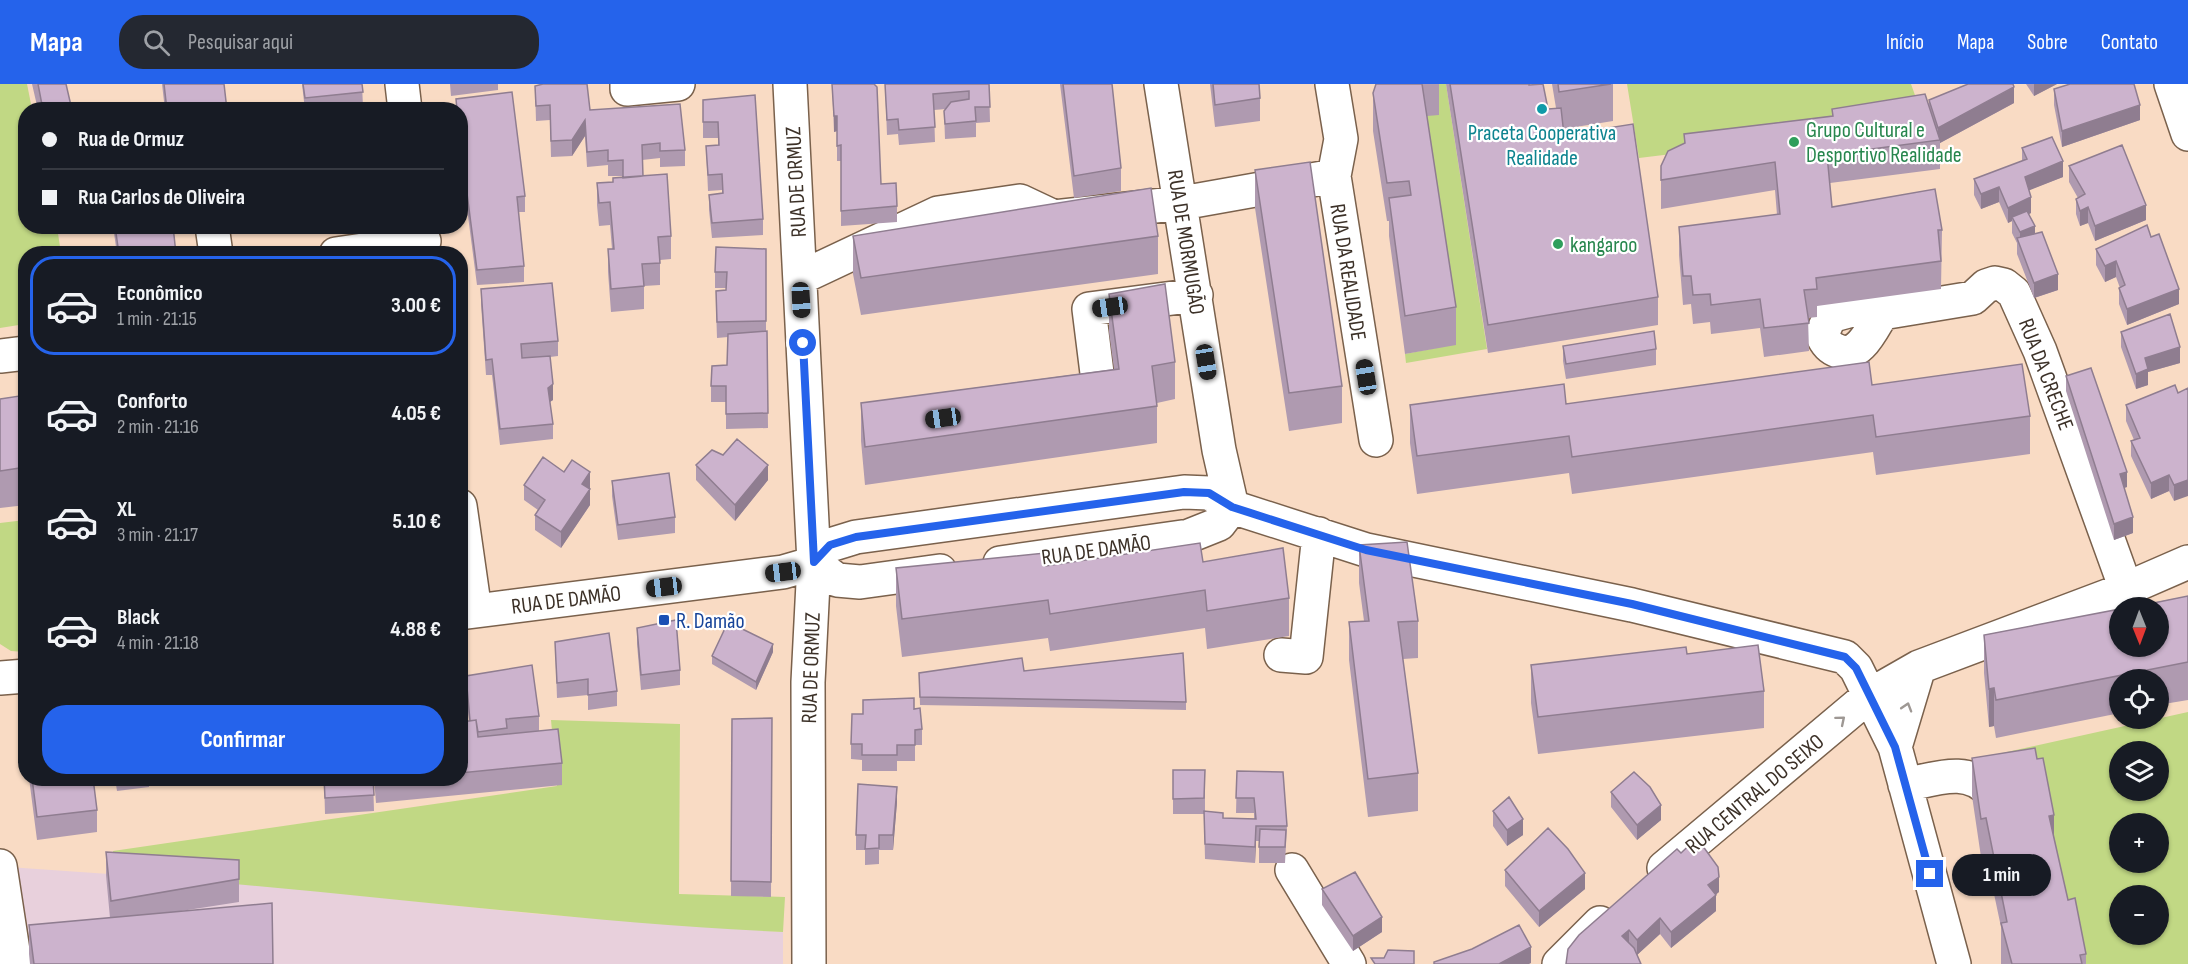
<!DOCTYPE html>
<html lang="pt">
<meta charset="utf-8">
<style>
:root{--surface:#171b24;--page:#242831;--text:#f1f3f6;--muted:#9ea1a6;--line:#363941;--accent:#2563eb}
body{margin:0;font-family:"Sofia Sans Condensed",sans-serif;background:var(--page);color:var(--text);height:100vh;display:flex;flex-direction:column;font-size:22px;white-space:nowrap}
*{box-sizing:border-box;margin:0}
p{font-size:20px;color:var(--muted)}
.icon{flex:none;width:33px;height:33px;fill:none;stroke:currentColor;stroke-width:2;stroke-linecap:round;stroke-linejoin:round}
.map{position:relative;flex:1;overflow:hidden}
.sheet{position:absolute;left:18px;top:162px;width:450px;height:540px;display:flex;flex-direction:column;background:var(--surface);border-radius:24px;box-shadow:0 2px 4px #0004}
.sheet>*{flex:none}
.top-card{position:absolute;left:18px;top:18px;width:450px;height:132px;border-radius:24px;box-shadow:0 2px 4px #0004;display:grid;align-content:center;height:132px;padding:0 24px;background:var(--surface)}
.needle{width:39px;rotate:179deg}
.tools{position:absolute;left:2109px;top:513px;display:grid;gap:12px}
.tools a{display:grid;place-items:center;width:60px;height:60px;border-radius:50%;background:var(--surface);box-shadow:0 2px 4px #0004;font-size:30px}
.end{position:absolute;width:27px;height:27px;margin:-14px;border:8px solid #2563eb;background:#fff;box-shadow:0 0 0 3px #fff}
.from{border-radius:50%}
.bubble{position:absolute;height:42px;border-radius:21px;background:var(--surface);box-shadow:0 2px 4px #0004;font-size:20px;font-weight:700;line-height:42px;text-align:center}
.car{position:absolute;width:18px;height:36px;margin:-18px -9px;border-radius:8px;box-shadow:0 0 4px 2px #0007;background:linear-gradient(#222 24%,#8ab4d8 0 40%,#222 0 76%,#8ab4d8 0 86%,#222 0)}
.top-card b{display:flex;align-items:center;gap:21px;height:57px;font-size:22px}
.top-card b+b{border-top:2px solid var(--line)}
.top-card i{width:15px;height:15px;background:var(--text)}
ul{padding:10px 0 0;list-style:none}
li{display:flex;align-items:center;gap:18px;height:99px;margin:0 12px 9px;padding:0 12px;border:3px solid transparent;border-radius:24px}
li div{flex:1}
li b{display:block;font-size:22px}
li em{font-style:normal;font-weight:700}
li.current{border-color:var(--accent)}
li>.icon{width:54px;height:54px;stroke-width:1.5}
.button{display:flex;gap:12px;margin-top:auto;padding:12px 24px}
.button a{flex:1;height:69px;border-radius:24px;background:var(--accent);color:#fff;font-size:24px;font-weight:700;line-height:69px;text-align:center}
header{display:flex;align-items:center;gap:36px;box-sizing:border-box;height:84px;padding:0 30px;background:var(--accent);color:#fff}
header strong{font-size:28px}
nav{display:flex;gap:33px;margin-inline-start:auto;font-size:21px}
.search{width:420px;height:54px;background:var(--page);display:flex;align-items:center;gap:15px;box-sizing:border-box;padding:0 21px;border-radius:24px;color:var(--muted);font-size:22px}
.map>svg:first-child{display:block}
.industrial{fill:#e8d0dc}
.green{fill:#c1d884;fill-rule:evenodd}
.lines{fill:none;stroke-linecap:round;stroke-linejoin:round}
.minor-casing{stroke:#7a614c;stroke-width:36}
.major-casing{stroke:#7a614c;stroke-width:36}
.minor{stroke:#fff;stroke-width:33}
.major{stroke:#fff;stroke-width:33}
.wall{fill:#af9ab0}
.shaded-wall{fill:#8f7d90}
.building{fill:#ccb3cd;stroke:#8f7d90;stroke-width:1.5}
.oneway{stroke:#9e9894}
.route{stroke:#2563eb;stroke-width:8}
.culture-dot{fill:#0f9aa8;stroke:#fff;stroke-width:2}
.leisure-dot{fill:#2e9e5b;stroke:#fff;stroke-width:2}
.transit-dot{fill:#1a4fb4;stroke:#fff;stroke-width:2}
.labels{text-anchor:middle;stroke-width:4.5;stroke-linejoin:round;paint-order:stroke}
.leisure-label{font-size:22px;fill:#27864d;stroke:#fff;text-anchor:start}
.culture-label{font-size:22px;fill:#0d838f;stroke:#fff}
.street-label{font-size:22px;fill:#3c3128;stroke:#fff}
.transit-label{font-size:22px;fill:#164399;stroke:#fff;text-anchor:start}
</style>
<header>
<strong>Mapa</strong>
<div class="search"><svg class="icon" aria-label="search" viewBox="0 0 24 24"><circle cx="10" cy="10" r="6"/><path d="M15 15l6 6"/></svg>Pesquisar aqui</div>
<nav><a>Início</a><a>Mapa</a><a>Sobre</a><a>Contato</a></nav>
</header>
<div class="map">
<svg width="2188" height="880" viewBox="0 0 2188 880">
<rect width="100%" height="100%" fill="#f9dbc4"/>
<path class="industrial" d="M8 783 239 799 537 830 783 848V880H30Z"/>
<path class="green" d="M0 0H27L32 25 26 26V142L57 143 61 169 26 170 25 240 0 244Z
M1434 0H1446L1487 265 1406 279 1405 270 1456 260 1421 33Z
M1627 0H1911L1925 39 1639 74Z
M25 436H26L25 568 11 567 0 560V439Z
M2188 628V880H2080L1957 679ZM2120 668H2158V706H2120ZM2120 740H2158V778H2120ZM2120 812H2158V850H2120Z
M551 636 680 640 679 810 785 813 783 848C560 838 339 805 116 791L113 767 557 702Z"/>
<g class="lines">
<defs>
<path id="minor" d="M402 0 405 26
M627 0V5L678 0
M790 0 814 479 808 598 809 880
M1161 0 1219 366 1232 423
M1332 0 1341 55 1334 92 1376 356
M212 142 216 170
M336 170 424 157
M800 194 938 129 1020 117 1054 133 1182 119 1334 92
M1882 229 1852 226 1830 232 1822 250C1825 258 1829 264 1838 267 1859 276 1873 243 1882 229L1973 214 1986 202 1995 199 2004 201 2014 209 2040 267 2126 505
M0 272 26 269
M1080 315 1100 313 1089 225 1196 211
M460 422 475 527
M814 479 837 496 860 498 940 487
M1000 479 1189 452 1219 440 1232 423
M460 529 783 488 814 479 830 461 856 453 1184 408 1209 409 1232 423 1366 466 1632 521 1845 573 1856 584 1895 663 1954 880
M1281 571 1306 573 1319 450
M0 594 26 592
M1895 663 1919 583
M1905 701C1935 695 1969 681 1991 709
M0 782 15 880
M1664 784 1870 611 1919 583 2126 505 2188 478
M1292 786 1349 880
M1559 880 1600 839"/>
<path id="major" d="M2171 0 2188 50"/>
</defs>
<use href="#minor" class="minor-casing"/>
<use href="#major" class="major-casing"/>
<use href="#minor" class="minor"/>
<use href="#major" class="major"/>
</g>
<path class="wall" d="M32 0H66L72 26H38Z
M162 0H224L227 26H165Z
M302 0H362L363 23 343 26H305Z
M450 0H498V6L451 12Z
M832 0 881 100 897 122V138L841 142V77H837V47L834 48Z
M885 0H989L990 38 976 39V53L945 55 944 27 946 25 934 26 935 58 899 61 898 50 887 51Z
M1060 0H1112L1121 84V107L1074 114Z
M1210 0H1259L1260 14V37L1215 43Z
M1376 0H1439V31L1427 32 1456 223V261L1405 270 1389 152V137H1387L1373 47V9Z
M1446 0H1529L1548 25 1556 24 1552 0H1613V37L1563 45 1564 51 1658 213V241L1488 269Z
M2026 0H2057L2034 12Z
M535 2 685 66V82L660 83V74L642 76 643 92 671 152V175L660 176V201L644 202V225L611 228 608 188V165H612L610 141 599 142 597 121V99L613 98 623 94V92H608V81L587 83 585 52 572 72 551 73 550 36 536 37Z
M2054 5 2140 36 2062 63 2054 21Z
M755 11 763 135V151L712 154 709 126V111L722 109V106L708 107 706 62 718 61V54H703V16Z
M456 15 525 112V128H518L524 182V198L477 201 460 71V26H456Z
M1929 16 2014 19 1940 59V85L1830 99 1832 123 1942 146 1941 205 1817 222V233L1808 234 1809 267 1764 273 1760 244 1711 250 1710 238 1693 240 1691 220 1683 221 1679 171V143L1777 131 1775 106 1661 125V82L1684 59V50L1832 32V25L1929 22Z
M2022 64 2063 93 2029 106 2031 129 2029 130 2035 150 2058 206 2034 214 2017 170V159L2012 149V137L2008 139 1999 118 1981 125 1974 111V95L2022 77Z
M2069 82 2146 136 2095 157 2088 139 2080 142 2076 130V115L2078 114 2069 98Z
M1255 86 1342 302V339L1289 347 1255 124Z
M113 142H173L176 170H117Z
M853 152H1158V190L861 231 853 190Z
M2151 153 2179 220 2127 241 2119 220V204H2120L2116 193 2105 198 2096 181V165Z
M766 165V247H767L768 344 726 345V318H711V302L727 281 728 253 717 254 716 223V207L726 206V204H715V188Z
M481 205 558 257V272L550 273 553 316 550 318 553 340V355L500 361 492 291H486L481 220Z
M1109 210 1175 278V315L1157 319V359L865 401 861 357V319L1114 285 1109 248Z
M2121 248 2180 279 2148 288V301L2136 305 2121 263Z
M1563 262 1656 265V281L1566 295 1563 277Z
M2066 292 2127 403 2124 404 2133 449 2114 456 2066 307Z
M1872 301 2030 332V370L1876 391 1873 368 1572 410 1569 389 1417 410 1410 359V321L1566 320Z
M2175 301 2174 417 2169 407 2151 415 2131 372V357L2134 356 2126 337V321Z
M26 311V421L0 424V315Z
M723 371 768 396 735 437 696 396V381Z
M564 388 590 404 589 405 590 421 561 464 535 446V431L538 426 524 416V401Z
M612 397 675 433V449L618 456 612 412Z
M1359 461 1418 537V574L1403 575 1418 689V727L1368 733 1349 576V538L1364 537 1359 499Z
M1203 478 1289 514V552L1207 565 1205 544 1050 567 1048 554 902 573 896 522V484Z
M2188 512V616L2158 621V596H2120V629L1996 654 1994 642 1989 643 1984 589V551Z
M637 544 680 586V601L641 606 637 560Z
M555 558 617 607V622L588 626V611L557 614Z
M773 568 756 606 712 580V572Z
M1531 581 1764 607V644L1538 670 1531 619Z
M1024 587 1186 618V626L920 621 919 589Z
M466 592 539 632V647L562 679V701L376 719 374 694H460V638L469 637 466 607Z
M23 619H26V664L23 642Z
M914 625 922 645V661H915V677H897V687H862V676L851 675V660L863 630Z
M772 634 771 813 731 812 732 635Z
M1972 674 2054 753 2068 816 2086 870V880H2001V843L1986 772 1981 773 1972 712Z
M1205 686V727L1223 734 1254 735V729H1236L1237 687 1287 742 1285 779H1259V757H1256L1255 779 1205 775 1204 730H1173V715Z
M29 694H93L97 726V748L37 756Z
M115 694H149V703L117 707Z
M324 694H373L374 727 325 730Z
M1611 708 1661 736 1637 756 1611 723Z
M897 718 893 766H879V780L865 781V766H856V751Z
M1493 727 1523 751 1507 762 1493 742Z
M106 768 239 776V818L181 827 273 880H30L29 870V841L110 834 106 791Z
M1505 786 1585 805 1539 843 1505 802Z
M1322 805 1382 848 1353 867 1322 821Z
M1719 808 1715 811 1716 827 1671 864 1660 850 1637 871 1579 851Z"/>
<path class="shaded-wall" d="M2034 0H2057L2034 12Z
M2014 3V19L1940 59V56L1938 57V44Z
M2140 21V36L2062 63V47Z
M834 32H837V47L834 48Z
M585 36V52L572 72V56Z
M2063 77V93L2025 108V93Z
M1999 103V118L1981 125V110Z
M2031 113V129L2014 137 2012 133V137L2008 139V124Z
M2146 121V136L2095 157V142Z
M2088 123V139L2080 142V127Z
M2035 142V158L2020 161V148Z
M2116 177V193L2105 198V182Z
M2058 190V206L2034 214V199Z
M2179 205V220L2127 241V225Z
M2180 263V279L2148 288V301L2136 305V290L2145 274Z
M553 300V316L548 319V304Z
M768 381V396L735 437V421Z
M590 388V404L582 415V400Z
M2127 388V403L2120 405V390Z
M2169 391V407L2151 415V399Z
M2188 396V412L2174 417V401Z
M590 405V421L561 464V448Z
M2133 433V449L2114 456V440Z
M773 560V568L756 606V598Z
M1994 604V642L1989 643V605Z
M897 703V718L893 766V751Z
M1661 721V736L1637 756V741Z
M2054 731V768L2049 732Z
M1523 735V751L1507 762V746Z
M1256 742V757L1255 779V763Z
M1585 789V805L1539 843V827Z
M1719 793V808L1708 817V801Z
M1716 811V827L1671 864V848Z
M1382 833V848L1353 867V852Z
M1660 834V850L1637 871V856Z
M1629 846V862L1622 852Z
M1531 863V879L1529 880H1499Z"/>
<path class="building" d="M38 0H66L72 26H43Z
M164 0H224L227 26H167Z
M303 0H362L363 8 305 14Z
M543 0H587L590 26 680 20 685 66 660 67V59L642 61 643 92 623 94V76L608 77V66L587 68 585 36 572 56 551 57 550 21 536 22 535 2Z
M832 0H874L877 3 881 100 896 99 897 122 841 127V61L837 62V32H834Z
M885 0H989L990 23H975L976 37 945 40 944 27 951 18 969 15V7L933 10 935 43 899 46 898 35 887 36Z
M1063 0H1112L1121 84 1074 92Z
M1213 0H1259L1260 14 1215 21Z
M1376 0H1422L1456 223 1405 232 1389 114 1411 111 1409 97 1387 99 1373 9Z
M1450 0H1529V1L1543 0 1548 25 1561 24 1564 51 1633 40 1658 213 1488 241Z
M1558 0H1611L1559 8Z
M1968 0H2013L2014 3 1938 44 1929 16Z
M2070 0H2134L2140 21 2062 47 2054 5Z
M512 8 525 112 517 113 524 182 477 186 460 56V26H457L456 15Z
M1925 10 1940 56 1827 71 1832 123 1935 105 1942 146H1938L1941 177 1816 194 1817 205 1804 206 1809 239 1764 244 1760 215 1711 221 1710 210 1693 211 1691 192H1683L1679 143 1780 130 1775 78 1661 96V82L1668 67 1685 59 1684 50 1833 32 1832 25Z
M755 11 763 135 712 139 709 111 723 109 722 90 708 91 706 62 719 61 718 38H703V16Z
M134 22 135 26H117Z
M2052 53 2063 77 2025 93 2031 113 2008 124 1999 103 1981 110 1974 95 2027 75 2022 64Z
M2122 61 2146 121 2095 142 2088 123 2080 127 2076 115 2085 110 2069 82Z
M1310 78 1342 302 1289 309 1255 86Z
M667 90 671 152 658 153 660 179 642 180 644 202 611 205 608 165H614L610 118 599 119 597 99 613 98V94Z
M1151 104 1158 152 861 194 853 152Z
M2027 127 2035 142 2020 148 2012 133Z
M2147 141 2151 153 2159 150 2179 205 2127 225 2119 204 2125 201 2116 177 2105 182 2096 165Z
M115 142H173L176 170H119Z
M2042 148 2058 190 2034 199 2017 154Z
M716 163 766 165V237L717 238 716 207 726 206 727 188H715Z
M552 199 558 257 521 260 522 274 550 272 553 300 548 304 553 340 500 345 492 275 486 276 481 205Z
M1165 200 1175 278 1152 282 1157 322 865 363 861 319 1119 285 1109 210Z
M2170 230 2180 263 2145 274 2148 285 2136 290 2121 248Z
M767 247 768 329 726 330V302H711L712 282 727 281 728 250Z
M1654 247 1656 265 1566 280 1563 262Z
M1869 278 1872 301 2022 280 2030 332 1876 353 1873 331 1572 373 1569 352 1417 372 1410 321 1564 300 1566 320Z
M2091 284 2127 388 2120 390 2133 433 2114 440 2066 292Z
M2175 301 2178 309 2188 304V396L2174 401 2169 391 2151 399 2131 357 2140 354 2126 321Z
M26 311V383L0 387V315Z
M737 355 768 381 735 421 696 381 712 366 723 371Z
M543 373 564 388 572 376 590 388 582 400 590 405 561 448 535 431 545 416 524 401Z
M669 389 675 433 618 441 612 397Z
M1407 458 1418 537 1398 538 1418 689 1368 695 1349 538 1369 537 1359 461Z
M1200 459 1203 478 1283 464 1289 514 1207 527 1205 506 1050 530 1048 516 902 535 896 484 1045 469 1046 482Z
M2188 512V578L1996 616 1994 604 1989 605 1984 551 2120 525V562H2158V524H2129Z
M676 536 680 586 641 591 637 544Z
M728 538 773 560 756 598 712 572Z
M609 549 617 607 588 611V595L557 599 555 558Z
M1758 561 1764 607 1538 633 1531 581 1686 563 1687 570Z
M1183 569 1186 618 920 613 919 589 1022 574 1024 587Z
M532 581 539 632 506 635 507 644 478 648 476 636 470 637 466 592Z
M914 614V625L920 624 922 645 915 646V661H897V671H862V660H851L852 630H863V616Z
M23 619H26V642Z
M772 634 771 798 731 797 732 635Z
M476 636 478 653 558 645 562 679 460 689V638Z
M2035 664 2037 675 2043 674 2054 731 2049 732 2068 816 2075 814 2086 870 2080 871 2082 880H2012L2001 839 2007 838 1986 734 1981 735 1972 674Z
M1173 686H1205L1204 714 1173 715Z
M1237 687 1283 688 1287 742H1256L1255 763 1205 760 1204 727 1223 729V734L1256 735 1254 714H1236Z
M1634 688 1650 703 1661 721 1637 741 1611 708Z
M32 694H93L97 726 37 733Z
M324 694H373L374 711 325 714Z
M376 694H401L376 697Z
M858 700 897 703 893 751H879V764L865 765 866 751H856Z
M1509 713 1523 735 1507 746 1493 727Z
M1548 744 1568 765 1585 789 1539 827 1505 786Z
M1260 745 1286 746 1285 763H1259Z
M1697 754 1718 783 1719 793 1708 801 1716 811 1671 848 1660 834 1637 856 1629 846 1622 852 1634 864 1641 880H1566L1568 865 1579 851 1677 765 1681 769Z
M106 768 239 776V795L111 817Z
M1355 788 1382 833 1353 852 1322 805Z
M272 819 273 880H34L29 841Z
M1519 841 1531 863 1499 880H1434V878L1472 865Z
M1388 866 1414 867V880H1375L1371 874H1384Z"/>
<defs><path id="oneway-chevron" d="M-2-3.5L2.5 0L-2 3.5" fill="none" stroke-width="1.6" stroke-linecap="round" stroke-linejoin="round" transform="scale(1.5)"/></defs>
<g class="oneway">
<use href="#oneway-chevron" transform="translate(1907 623) rotate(-73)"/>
<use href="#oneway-chevron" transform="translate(1841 636) rotate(-40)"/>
</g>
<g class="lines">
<path class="route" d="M803 259 814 478 830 461 856 453 1184 408 1209 409 1232 423 1366 466 1632 520 1845 573 1856 584 1895 663 1930 790"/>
</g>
<circle class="culture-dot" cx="1542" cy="25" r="6"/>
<g class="leisure-dot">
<circle cx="1794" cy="58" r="6"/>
<circle cx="1558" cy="160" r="6"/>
</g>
<rect class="transit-dot" x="658" y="530" width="12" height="12" rx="3"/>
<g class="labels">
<g class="leisure-label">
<text x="1806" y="53">Grupo Cultural e<tspan x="1806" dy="25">Desportivo Realidade</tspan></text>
<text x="1570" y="168">kangaroo</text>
</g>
<g class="culture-label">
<text x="1542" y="56">Praceta Cooperativa<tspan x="1542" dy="25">Realidade</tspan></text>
</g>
<g class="street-label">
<text transform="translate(795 98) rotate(-93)" y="8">RUA DE ORMUZ</text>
<text transform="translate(1187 158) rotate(81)" y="8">RUA DE MORMUGÃO</text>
<text transform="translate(1349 188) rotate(81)" y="8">RUA DA REALIDADE</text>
<text transform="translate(2047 290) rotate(69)" y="8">RUA DA CRECHE</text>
<text transform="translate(1096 465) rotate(-8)" y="8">RUA DE DAMÃO</text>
<text transform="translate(566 515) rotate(-7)" y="8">RUA DE DAMÃO</text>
<text transform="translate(810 584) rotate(-88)" y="8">RUA DE ORMUZ</text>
<text transform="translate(1754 709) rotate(-40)" y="8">RUA CENTRAL DO SEIXO</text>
</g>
<g class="transit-label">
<text x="676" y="544">R. Damão</text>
</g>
</g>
</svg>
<div class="tools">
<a><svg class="needle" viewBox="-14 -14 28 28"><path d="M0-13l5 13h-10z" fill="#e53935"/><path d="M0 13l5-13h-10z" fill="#9ea1a6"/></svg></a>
<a><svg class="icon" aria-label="locate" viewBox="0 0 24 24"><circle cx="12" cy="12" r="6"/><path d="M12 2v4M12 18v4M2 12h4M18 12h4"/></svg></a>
<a><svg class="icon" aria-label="layers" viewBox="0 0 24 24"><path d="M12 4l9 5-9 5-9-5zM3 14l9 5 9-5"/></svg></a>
<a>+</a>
<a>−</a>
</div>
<i class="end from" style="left:803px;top:259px"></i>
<i class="end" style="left:1930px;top:790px"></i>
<div class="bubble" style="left:1952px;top:770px;width:99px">1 min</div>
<i class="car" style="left:801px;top:216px;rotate:177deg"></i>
<i class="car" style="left:1110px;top:223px;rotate:262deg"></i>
<i class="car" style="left:1206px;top:278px;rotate:171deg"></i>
<i class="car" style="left:1366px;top:293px;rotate:351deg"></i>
<i class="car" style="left:943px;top:334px;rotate:262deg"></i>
<i class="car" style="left:783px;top:488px;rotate:263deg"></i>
<i class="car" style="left:664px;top:503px;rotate:263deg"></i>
<div class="top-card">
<b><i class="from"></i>Rua de Ormuz</b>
<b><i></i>Rua Carlos de Oliveira</b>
</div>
<section class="sheet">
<ul>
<li class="current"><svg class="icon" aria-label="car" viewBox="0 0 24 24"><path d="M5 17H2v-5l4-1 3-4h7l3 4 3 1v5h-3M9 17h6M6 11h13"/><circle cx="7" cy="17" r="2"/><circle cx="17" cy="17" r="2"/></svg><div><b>Econômico</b><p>1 min · 21:15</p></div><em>3.00 €</em></li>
<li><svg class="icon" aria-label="car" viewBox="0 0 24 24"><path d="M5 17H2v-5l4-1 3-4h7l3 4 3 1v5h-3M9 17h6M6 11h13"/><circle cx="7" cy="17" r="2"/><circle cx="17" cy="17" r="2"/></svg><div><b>Conforto</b><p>2 min · 21:16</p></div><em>4.05 €</em></li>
<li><svg class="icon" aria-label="car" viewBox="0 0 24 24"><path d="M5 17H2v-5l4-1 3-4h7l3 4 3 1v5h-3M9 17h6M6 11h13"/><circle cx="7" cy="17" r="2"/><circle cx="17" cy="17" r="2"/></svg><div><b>XL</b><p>3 min · 21:17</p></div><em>5.10 €</em></li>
<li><svg class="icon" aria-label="car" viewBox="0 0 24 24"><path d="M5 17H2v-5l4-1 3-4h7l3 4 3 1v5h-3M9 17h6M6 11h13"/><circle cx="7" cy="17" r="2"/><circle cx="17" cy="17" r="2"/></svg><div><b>Black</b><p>4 min · 21:18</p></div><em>4.88 €</em></li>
</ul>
<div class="button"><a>Confirmar</a></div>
</section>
</div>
